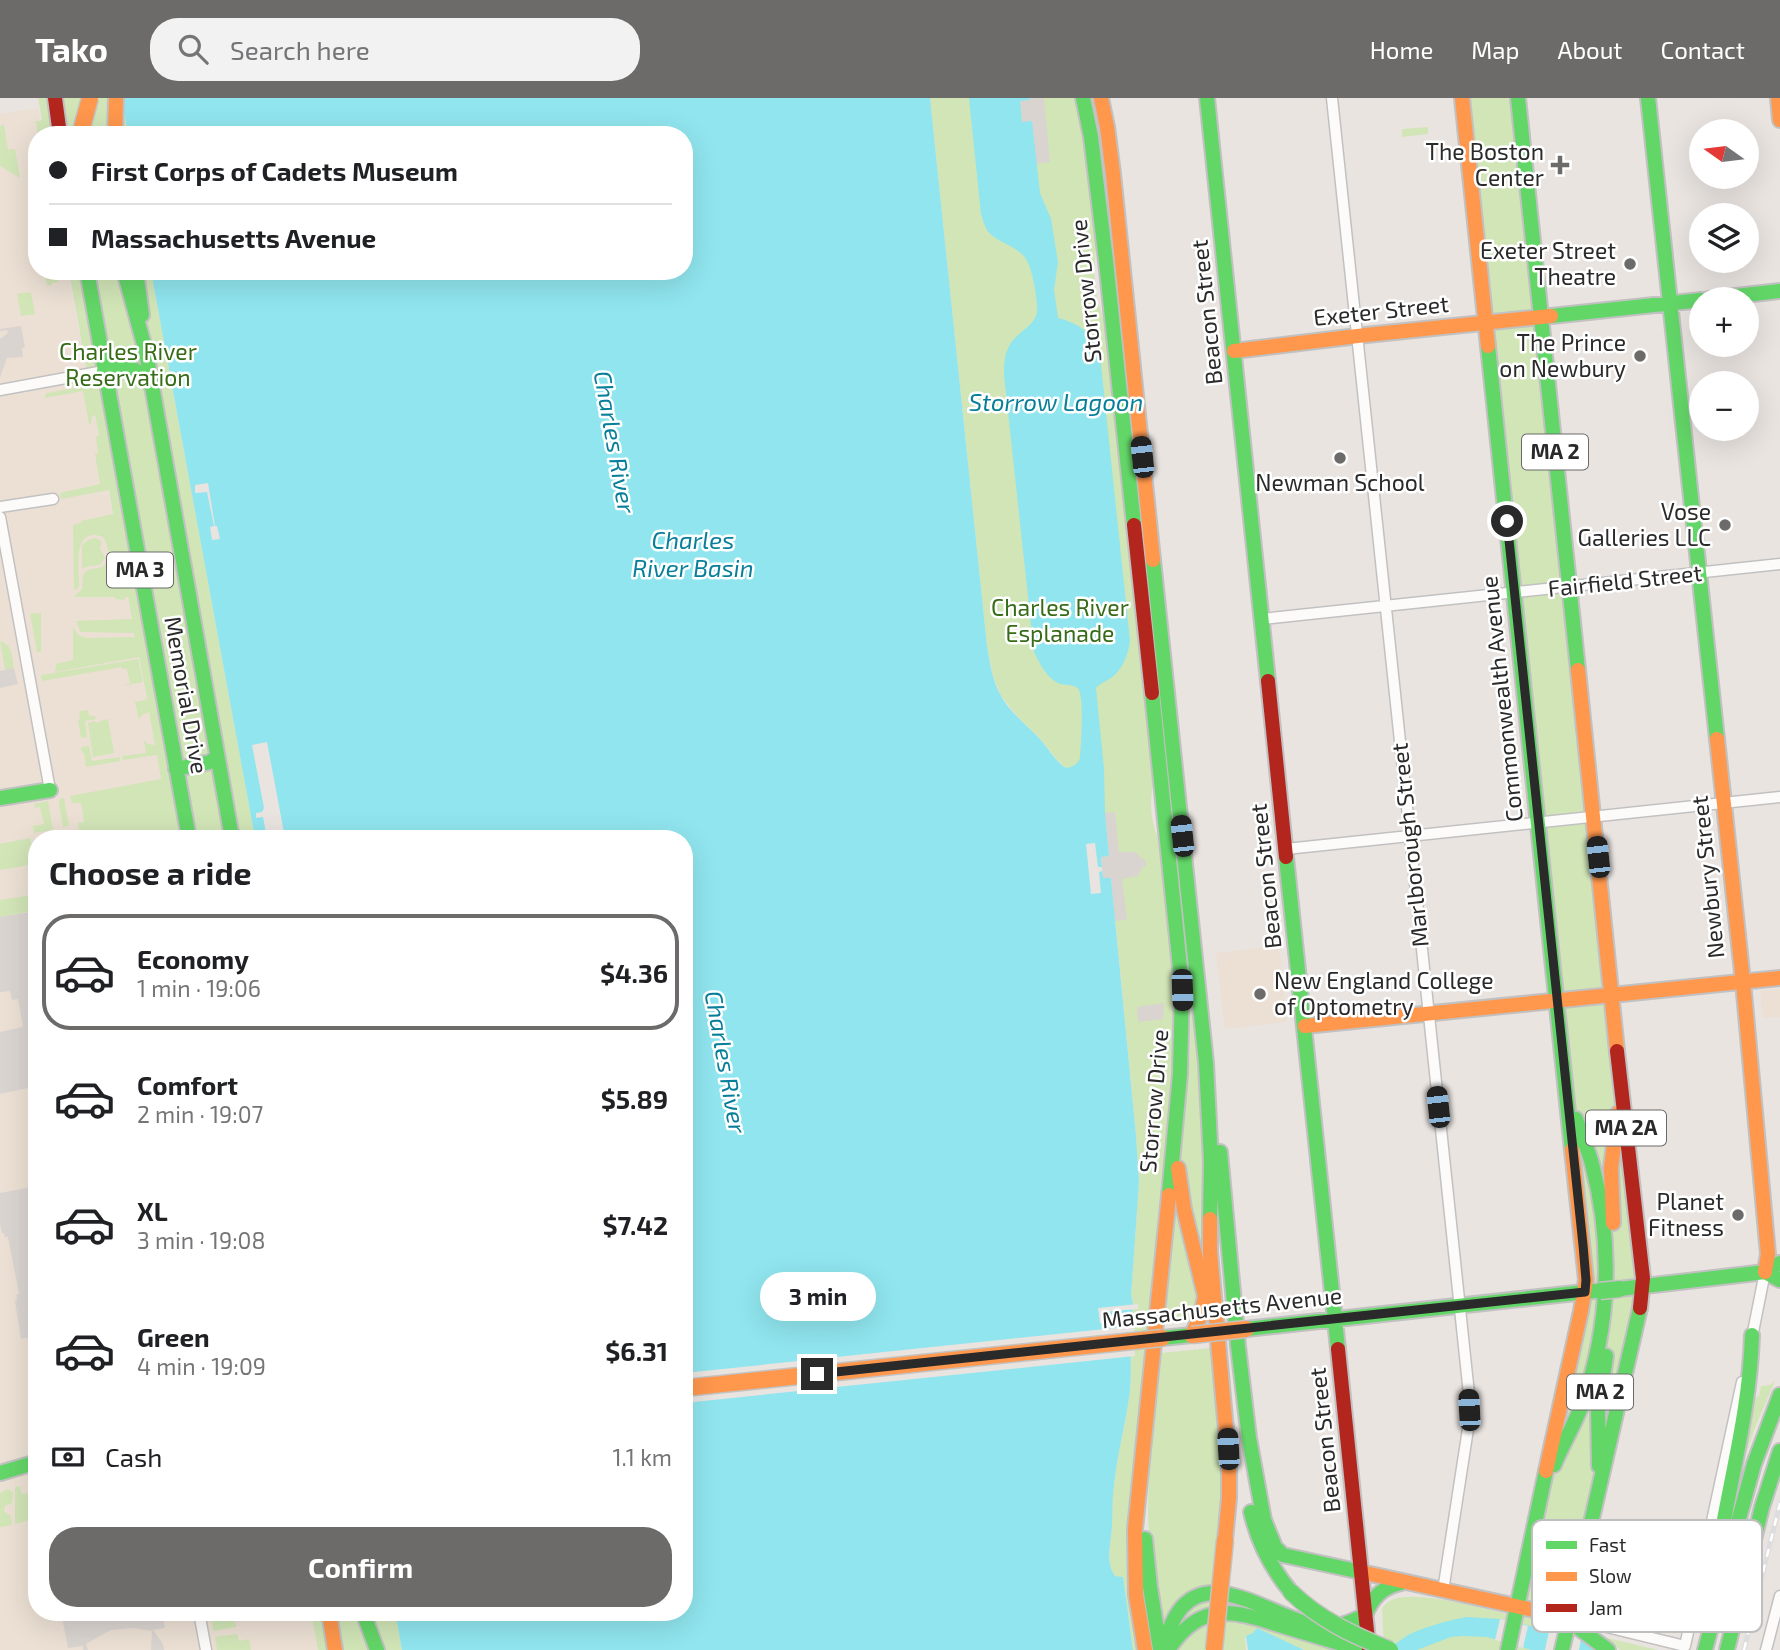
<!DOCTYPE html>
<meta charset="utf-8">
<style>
:root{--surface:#fff;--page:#f2f2f2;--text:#202124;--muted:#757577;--line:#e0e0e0;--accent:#6d6b6a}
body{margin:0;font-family:"Exo 2",sans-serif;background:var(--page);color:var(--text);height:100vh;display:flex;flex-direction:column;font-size:26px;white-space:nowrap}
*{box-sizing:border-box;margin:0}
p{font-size:23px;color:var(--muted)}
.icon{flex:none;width:38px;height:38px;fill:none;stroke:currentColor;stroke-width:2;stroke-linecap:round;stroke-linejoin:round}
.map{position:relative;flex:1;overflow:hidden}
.sheet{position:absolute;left:28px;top:732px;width:665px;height:791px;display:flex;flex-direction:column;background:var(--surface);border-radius:28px;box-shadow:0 7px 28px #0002}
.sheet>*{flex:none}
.hud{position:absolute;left:28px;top:28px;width:665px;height:154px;border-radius:28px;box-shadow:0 7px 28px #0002;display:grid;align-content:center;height:154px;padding:0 21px;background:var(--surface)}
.needle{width:46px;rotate:284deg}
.tools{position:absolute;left:1689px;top:21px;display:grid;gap:14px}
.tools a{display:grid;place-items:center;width:70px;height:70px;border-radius:50%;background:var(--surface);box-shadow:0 7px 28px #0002;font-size:35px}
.end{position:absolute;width:32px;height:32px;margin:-16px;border:9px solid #2a2a2a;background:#fff;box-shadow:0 0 0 4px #fff}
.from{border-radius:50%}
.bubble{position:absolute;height:49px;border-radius:24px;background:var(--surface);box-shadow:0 7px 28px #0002;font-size:23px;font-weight:700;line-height:49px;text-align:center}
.car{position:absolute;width:21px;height:42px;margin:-21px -10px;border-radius:9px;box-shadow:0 0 5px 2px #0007;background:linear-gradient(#222 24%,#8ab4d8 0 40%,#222 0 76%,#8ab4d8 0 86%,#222 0)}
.hud b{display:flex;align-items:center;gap:24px;height:66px;font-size:26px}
.hud b+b{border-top:2px solid var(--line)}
.hud i{width:18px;height:18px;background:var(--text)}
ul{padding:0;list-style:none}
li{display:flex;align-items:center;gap:21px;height:116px;margin:0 14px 10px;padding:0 7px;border:4px solid transparent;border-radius:28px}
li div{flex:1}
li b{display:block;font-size:26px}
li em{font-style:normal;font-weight:700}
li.active{border-color:var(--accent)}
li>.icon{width:63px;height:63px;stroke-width:1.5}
h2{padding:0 21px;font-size:32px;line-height:84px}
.pay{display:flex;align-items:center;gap:18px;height:77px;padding:0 21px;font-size:26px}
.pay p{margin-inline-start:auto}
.action{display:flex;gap:14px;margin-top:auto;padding:14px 21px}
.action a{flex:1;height:80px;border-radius:28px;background:var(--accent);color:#fff;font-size:28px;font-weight:700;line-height:80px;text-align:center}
header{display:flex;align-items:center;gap:42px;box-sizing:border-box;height:98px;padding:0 35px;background:var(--accent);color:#fff}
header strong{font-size:33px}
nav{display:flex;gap:38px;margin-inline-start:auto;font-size:24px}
.search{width:490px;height:63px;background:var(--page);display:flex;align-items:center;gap:18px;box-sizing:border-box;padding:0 24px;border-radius:28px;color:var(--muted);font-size:26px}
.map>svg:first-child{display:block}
.education{fill:#ece0d4}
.green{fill:#d1e5b7}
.plaza{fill:#d9d4d0}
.water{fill:#90e5ee}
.pier{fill:#e9e4e0}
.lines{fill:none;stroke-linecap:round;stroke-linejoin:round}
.street-casing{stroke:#c2c1c2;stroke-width:13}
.fast-casing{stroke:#c2c1c2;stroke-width:18}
.slow-casing{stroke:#c2c1c2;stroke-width:18}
.jam-casing{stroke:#c2c1c2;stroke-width:18}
.street{stroke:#fcfbfa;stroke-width:10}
.fast{stroke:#63d668;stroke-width:14}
.slow{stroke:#ff974d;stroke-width:14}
.jam{stroke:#b3261e;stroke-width:14}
.rail-casing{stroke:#dddddf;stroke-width:5}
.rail{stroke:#fff;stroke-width:2.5;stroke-dasharray:8;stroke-linecap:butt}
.fast-bridge-casing{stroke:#c4c3c1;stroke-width:19;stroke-linecap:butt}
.slow-bridge-casing{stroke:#c4c3c1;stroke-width:19;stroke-linecap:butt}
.fast-bridge{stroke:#63d668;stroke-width:16}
.slow-bridge{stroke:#ff974d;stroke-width:16}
.route{stroke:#2a2a2a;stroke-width:9}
.poi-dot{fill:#6d6b6a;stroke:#fff;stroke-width:2.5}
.labels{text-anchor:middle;stroke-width:5;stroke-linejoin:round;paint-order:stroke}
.shield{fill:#fff;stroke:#6a6a6a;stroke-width:2}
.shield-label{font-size:21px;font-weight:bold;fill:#2a2a2a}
.poi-label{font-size:23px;fill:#2a2a2a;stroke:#fff;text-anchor:end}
.street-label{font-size:23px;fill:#2a2a2a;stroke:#fff}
.park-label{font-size:23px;fill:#366b17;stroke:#fff}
.water-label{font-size:24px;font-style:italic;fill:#087f9a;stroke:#fff}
.key{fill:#fff;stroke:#bfbfbf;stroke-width:2}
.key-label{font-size:19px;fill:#2a2a2a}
</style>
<header>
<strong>Tako</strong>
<div class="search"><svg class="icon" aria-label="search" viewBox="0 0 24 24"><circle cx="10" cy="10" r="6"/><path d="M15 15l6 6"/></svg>Search here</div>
<nav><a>Home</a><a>Map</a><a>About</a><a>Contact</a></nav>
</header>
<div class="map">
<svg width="1780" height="1552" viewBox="0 0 1780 1552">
<rect width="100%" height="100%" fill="#e9e4e0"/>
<path class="education" d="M38 10 43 37H37V173H68L172 740H37V1514H311L318 1552H0V16Z
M1279 848 1287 924 1225 931 1216 855Z
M1780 891V919L1763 920 1760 893Z"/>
<path class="green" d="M38 0H122L128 37H38L36 25H30L42 22Z
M930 0H1075L1084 50 1096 151 1094 172 1097 201 1104 221 1153 685C1149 709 1151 723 1160 746L1173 880 1175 933 1150 1202 1140 1552H1133L1123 1480 1115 1478C1104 1462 1112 1444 1112 1426 1113 1413 1112 1401 1114 1388 1117 1356 1126 1325 1130 1293 1132 1272 1131 1250 1130 1229 1130 1217 1136 1210 1131 1198L1139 1084 1136 1038 1105 715 1066 670 1058 663 1042 643 1017 618 1001 598 993 578 987 548Z
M1469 0H1511L1613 990C1627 1062 1636 1137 1635 1211L1566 1505 1557 1528 1658 1552H1384L1382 1511C1385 1506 1388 1503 1394 1501 1422 1492 1493 1513 1523 1520L1561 1336 1588 1214Z
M4 27 8 52 15 51 20 80 0 68V28Z
M1428 29V36L1402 39V31Z
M46 173H151L255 740H80L78 725 84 724 81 705H72L70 698 161 681 157 657 123 662 122 658 146 655 144 642 148 646 155 647 149 614 142 617 139 621 135 604 145 602 147 600 139 559 55 574 56 566 73 562V529L78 537 86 540 135 539 134 535 81 534 76 523 132 521 128 499H125L124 502 115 501V499H74L82 491C83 470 83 473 102 469 112 460 109 450 103 439 72 427 79 471 79 488L77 491 74 492 73 427 81 425V423L113 416 109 392 61 401 60 395 100 386 95 356H98L96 339 99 338 95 317 92 318 91 326H89L83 293 45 300V297L47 295 86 288 90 290 70 179 58 181V184L52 185V187L47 188 45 176 47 175Z
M31 194 35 216 21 218 17 196Z
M95 440 102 443 100 450 105 460 100 467 89 468 82 471V447L88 442Z
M41 515V554H37L30 516Z
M0 543C13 547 12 558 14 570L5 572Z
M138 561 143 584 122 588 130 585 127 571H123L122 569 42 583 41 577Z
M88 612 89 618H95L96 621 85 623 87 639 81 640 78 622 80 621 79 613Z
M108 621 114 655 93 659 88 625 95 623 96 625 99 624 100 623Z
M89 648 92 663 120 659V663L86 669 84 655H82L81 649Z
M64 700 69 728 63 729 59 706 60 701Z
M48 703 53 732 34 735 33 728 44 726 40 709 35 710 34 706Z
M30 740 35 766 0 772V746Z
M37 796V812L0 819V802Z
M1191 904 1204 1037 1208 1220 1165 1225 1174 1118 1190 955Z
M1211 1250 1220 1333 1225 1500 1339 1552H1304L1258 1531 1253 1535 1245 1539 1246 1552H1165C1157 1505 1149 1459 1148 1412 1148 1360 1157 1307 1162 1255Z
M1775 1283 1754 1332 1741 1372 1752 1301 1759 1298 1761 1288 1770 1287Z
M20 1388 22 1396 30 1395 34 1421 15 1426V1389Z
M8 1391 13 1394 12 1405 5 1408 4 1413 11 1418 12 1427 0 1429V1395Z
M210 1514H243L244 1519 235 1521 236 1529 213 1533Z
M311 1514H395L402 1552H318Z
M237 1536 239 1543 249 1541 251 1552H217L215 1539Z"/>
<path class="plaza" d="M1029 0H1044L1050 64 1036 66 1032 24 1022 25 1020 3 1029 2Z
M21 228 25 249 22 250 23 259 7 260 0 279V241L8 235 7 232 0 233V231Z
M14 570 18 586 0 590V573Z
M1115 714 1119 754H1136L1142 761H1145L1146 768 1142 769 1138 778 1122 781 1127 822 1115 823 1111 780 1103 781 1101 759 1109 757 1105 715Z
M37 813V988L0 996V934L23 929 18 901 12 902 10 893 0 894V819Z
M1164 905 1163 921 1138 924 1137 909Z
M37 1088V1238L21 1241 15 1203 17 1202 16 1197 19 1196 8 1139H5L4 1135H2L0 1126V1095Z
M61 1514H162L165 1530 153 1532 163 1546 164 1552H151L152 1533 133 1530 111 1532 103 1536 86 1546 88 1552H83V1548L68 1550Z"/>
<path class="water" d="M122 0H930L987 548C990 565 992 581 1000 596 1009 614 1027 627 1040 641 1049 651 1055 663 1066 670 1073 669 1078 666 1080 660 1081 646 1084 603 1079 592 1075 585 1064 588 1058 585 1046 579 1040 566 1034 554L1004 277C1004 266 1004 255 1011 245 1018 234 1037 226 1037 213 1038 201 1032 170 1026 161 1017 147 996 145 987 132 984 127 983 121 981 116L969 0H1029L1030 2 1020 3 1022 24 1032 23 1040 95 1051 121 1058 164 1054 192 1058 220C1078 225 1095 236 1100 257L1130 543C1128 557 1123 571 1111 580 1105 584 1100 585 1096 590L1104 671 1105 715 1109 758 1101 759 1103 780H1111L1136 1038 1139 1084 1131 1198C1136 1210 1130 1216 1130 1229 1130 1250 1132 1271 1130 1293 1126 1325 1117 1356 1114 1388 1112 1401 1113 1413 1112 1426 1112 1444 1104 1462 1115 1478L1123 1479 1133 1552H402L395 1514H684V740H255L151 173H684V37H128Z
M1467 1519 1500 1521 1596 1543 1617 1552H1532L1487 1539 1464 1538 1451 1539 1417 1552H1385C1393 1548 1400 1542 1408 1537 1427 1528 1446 1523 1467 1519Z
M1257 1530 1304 1552H1248L1246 1538 1253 1535Z"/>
<path class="pier" d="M208 385 215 428H217L220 441 212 442 210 429 214 428 207 394 196 395 195 394V387Z
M267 644 285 740H267L263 719 256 720V715L262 714 264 710 252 647Z
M1095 745 1098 769H1102V773L1099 774 1101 795 1091 796 1086 746Z
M1138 1206V1211L1103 1214 1104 1221 1135 1217 1134 1221 1100 1225 1098 1210Z
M1134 1228 1135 1258 684 1305V1275Z
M1500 1521 1528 1528 1523 1550 1495 1542Z
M1549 1533 1613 1546 1620 1552H1599L1581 1541 1579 1552H1545Z"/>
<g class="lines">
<defs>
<path id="street" d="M1332 0 1469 1296V1312L1468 1331 1443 1493
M0 292 104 273
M0 409 53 401
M0 419 50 692
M1262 521 1780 466
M1286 751 1780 699
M1752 1239 1765 1174
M199 1514 206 1552
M1574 1521 1685 1548 1742 1284
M1766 1552 1780 1498"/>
<path id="fast" d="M1083 0 1091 39 1106 163 1134 427
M1207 0 1268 583
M1518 0 1578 572
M1648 0 1717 641
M87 173 189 740
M124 173 146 254 232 740
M136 173 142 217
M1709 201 1780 193
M1551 218 1701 202
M1488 248 1572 1052
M104 273C129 268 135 266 151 287
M1153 462 1206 965 1211 1063 1210 1121
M1152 595 1182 889 1180 976 1169 1097
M176 671 210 664 217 659
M0 700 50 692
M1286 759 1338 1251
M1220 1054 1238 1248 1249 1340 1264 1422 1275 1449 1283 1457 1361 1474
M1765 1174 1780 1182
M1619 1191 1765 1174 1780 1165
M1246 1231 1594 1193
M1162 1240 1192 1237
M1554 1367C1563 1345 1575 1326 1583 1304 1610 1228 1613 1144 1592 1066 1588 1051 1581 1036 1576 1021
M1599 1368 1598 1313 1606 1258
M0 1375 37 1364
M1251 1414C1258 1444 1271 1470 1291 1494
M1145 1441 1150 1489 1160 1551
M1727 1464 1754 1366 1780 1297
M363 1514 377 1552
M1365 1517C1372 1500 1382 1489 1401 1485
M1570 1520 1580 1531 1608 1552
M1711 1528C1714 1498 1715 1467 1721 1438 1733 1370 1750 1306 1752 1237
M1161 1552C1166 1539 1171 1524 1179 1513 1215 1464 1285 1531 1330 1529 1343 1528 1353 1523 1365 1517
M1168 1552C1203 1499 1237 1514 1289 1530 1313 1537 1338 1545 1362 1552
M1508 1552 1546 1373
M1562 1552 1640 1210
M1705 1552 1714 1518
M1727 1552 1762 1409 1780 1353"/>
<path id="slow" d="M1101 0 1107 29 1113 76 1153 462
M1462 0 1488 248
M1778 0 1780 22
M115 37 116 0
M1234 253 1366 237 1551 218
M1578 572 1617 953
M1717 641 1743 884 1768 1156 1765 1174
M1305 928 1780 880
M1178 1070 1184 1111 1205 1198 1202 1214 1192 1237
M1210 1121V1154L1229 1366V1400L1225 1442
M1613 1125 1611 1070 1618 1015
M1546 1373 1581 1213 1586 1182 1572 1052
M1361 1474 1570 1520
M329 1514 335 1552
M1145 1552 1136 1497 1135 1431 1169 1097"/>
<path id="jam" d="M55 0 60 37
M1134 427 1152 595
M1268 583 1286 759
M1617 953 1643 1180 1640 1210
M1338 1251 1369 1552"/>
</defs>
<use href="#street" class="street-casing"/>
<use href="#fast" class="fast-casing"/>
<use href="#slow" class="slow-casing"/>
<use href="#jam" class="jam-casing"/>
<use href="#street" class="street"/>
<use href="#fast" class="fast"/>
<use href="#slow" class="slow"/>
<use href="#jam" class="jam"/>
<defs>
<path id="rail" d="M1744 1552 1780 1405"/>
</defs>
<use href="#rail" class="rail-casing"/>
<use href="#rail" class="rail"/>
<defs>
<path id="fast-bridge" d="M1600 1193 1619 1191
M1291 1494C1320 1522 1353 1537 1390 1552"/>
<path id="slow-bridge" d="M80 37 90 0
M1192 1237 1246 1231
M684 1290 1162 1240
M1214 1552 1225 1442"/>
</defs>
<use href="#fast-bridge" class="fast-bridge-casing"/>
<use href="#slow-bridge" class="slow-bridge-casing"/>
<use href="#fast-bridge" class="fast-bridge"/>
<use href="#slow-bridge" class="slow-bridge"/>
</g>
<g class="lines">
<path class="route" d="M817 1276 1585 1194 1586 1182 1583 1147 1507 423"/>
</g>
<g class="poi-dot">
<path d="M1556.5 56.5h7v7h7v7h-7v7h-7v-7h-7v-7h7z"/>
<circle cx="1630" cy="166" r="7"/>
<circle cx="1640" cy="258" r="7"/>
<circle cx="1340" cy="360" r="7"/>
<circle cx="1725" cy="427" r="7"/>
<circle cx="1260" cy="896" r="7"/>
<circle cx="1738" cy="1117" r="7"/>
</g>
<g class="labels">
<g class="shield">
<rect x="1522" y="336.5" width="66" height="35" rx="5"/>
<rect x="107" y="454.5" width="66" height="35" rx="5"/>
<rect x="1586" y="1012.5" width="80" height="35" rx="5"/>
<rect x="1567" y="1276.5" width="66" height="35" rx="5"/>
</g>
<g class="shield-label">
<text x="1555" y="361">MA 2</text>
<text x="140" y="479">MA 3</text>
<text x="1626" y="1037">MA 2A</text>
<text x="1600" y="1301">MA 2</text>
</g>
<g class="poi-label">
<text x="1544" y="62">The Boston<tspan x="1544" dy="26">Center</tspan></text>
<text x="1616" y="161">Exeter Street<tspan x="1616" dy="26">Theatre</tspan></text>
<text x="1626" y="253">The Prince<tspan x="1626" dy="26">on Newbury</tspan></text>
<text x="1340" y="393" text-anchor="middle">Newman School</text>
<text x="1711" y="422">Vose<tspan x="1711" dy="26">Galleries LLC</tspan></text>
<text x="1274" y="891" text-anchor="start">New England College<tspan x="1274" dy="26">of Optometry</tspan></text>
<text x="1724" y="1112">Planet<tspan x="1724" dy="26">Fitness</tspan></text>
</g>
<g class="street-label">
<text transform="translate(1086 193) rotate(-96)" y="8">Storrow Drive</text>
<text transform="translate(1381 213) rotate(-6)" y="8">Exeter Street</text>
<text transform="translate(1207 214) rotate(-96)" y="8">Beacon Street</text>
<text transform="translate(1625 483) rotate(-6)" y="8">Fairfield Street</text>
<text transform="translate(186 597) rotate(80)" y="8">Memorial Drive</text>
<text transform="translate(1502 601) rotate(-96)" y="8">Commonwealth Avenue</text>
<text transform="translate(1410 747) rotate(-96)" y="8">Marlborough Street</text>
<text transform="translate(1266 778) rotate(-96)" y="8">Beacon Street</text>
<text transform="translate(1708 779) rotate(-96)" y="8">Newbury Street</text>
<text transform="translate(1154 1003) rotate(-85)" y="8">Storrow Drive</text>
<text transform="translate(1222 1210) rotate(-6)" y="8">Massachusetts Avenue</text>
<text transform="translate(1325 1342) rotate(-96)" y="8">Beacon Street</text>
</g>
<g class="park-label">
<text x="128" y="262">Charles River<tspan x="128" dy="26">Reservation</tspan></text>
<text x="1060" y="518">Charles River<tspan x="1060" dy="26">Esplanade</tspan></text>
</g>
<g class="water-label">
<text x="1056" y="313">Storrow Lagoon</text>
<text transform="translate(614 344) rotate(80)" y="8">Charles River</text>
<text x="693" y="451">Charles<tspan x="693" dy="28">River Basin</tspan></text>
<text transform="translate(725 964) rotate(80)" y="8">Charles River</text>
</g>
</g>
<rect x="1532" y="1422" width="230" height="112" rx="10" class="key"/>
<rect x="1546" y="1443" width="31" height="8" fill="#63d668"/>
<rect x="1546" y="1474" width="31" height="9" fill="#ff974d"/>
<rect x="1546" y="1506" width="31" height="8" fill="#b3261e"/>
<g class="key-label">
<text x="1589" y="1454">Fast</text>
<text x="1589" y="1485">Slow</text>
<text x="1589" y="1517">Jam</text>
</g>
</svg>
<div class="tools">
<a><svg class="needle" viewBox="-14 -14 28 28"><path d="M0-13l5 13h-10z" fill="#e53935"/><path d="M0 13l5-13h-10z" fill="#757577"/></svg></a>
<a><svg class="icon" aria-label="layers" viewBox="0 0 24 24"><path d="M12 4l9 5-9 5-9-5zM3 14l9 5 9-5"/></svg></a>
<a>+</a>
<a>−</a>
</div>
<i class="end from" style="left:1507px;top:423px"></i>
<i class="end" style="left:817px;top:1276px"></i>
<div class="bubble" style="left:760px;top:1174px;width:116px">3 min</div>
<i class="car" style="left:1142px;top:359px;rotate:354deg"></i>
<i class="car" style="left:1182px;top:738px;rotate:354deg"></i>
<i class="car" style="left:1598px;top:759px;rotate:354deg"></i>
<i class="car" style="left:1182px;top:892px;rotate:178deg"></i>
<i class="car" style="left:1438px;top:1009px;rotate:354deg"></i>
<i class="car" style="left:1469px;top:1312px;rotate:357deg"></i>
<i class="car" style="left:1228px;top:1351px;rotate:357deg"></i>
<div class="hud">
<b><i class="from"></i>First Corps of Cadets Museum</b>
<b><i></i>Massachusetts Avenue</b>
</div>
<section class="sheet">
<h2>Choose a ride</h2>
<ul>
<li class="active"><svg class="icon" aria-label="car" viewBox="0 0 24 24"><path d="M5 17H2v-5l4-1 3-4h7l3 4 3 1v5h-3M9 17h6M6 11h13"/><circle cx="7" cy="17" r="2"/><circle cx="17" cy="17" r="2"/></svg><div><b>Economy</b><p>1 min · 19:06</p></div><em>$4.36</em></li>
<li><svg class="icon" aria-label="car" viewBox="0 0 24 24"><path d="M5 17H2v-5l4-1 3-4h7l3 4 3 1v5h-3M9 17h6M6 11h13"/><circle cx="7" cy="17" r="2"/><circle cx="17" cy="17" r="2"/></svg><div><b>Comfort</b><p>2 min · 19:07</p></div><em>$5.89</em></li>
<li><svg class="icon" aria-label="car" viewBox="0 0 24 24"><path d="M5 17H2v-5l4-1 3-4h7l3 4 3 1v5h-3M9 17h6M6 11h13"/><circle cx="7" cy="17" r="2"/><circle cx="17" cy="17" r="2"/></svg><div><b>XL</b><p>3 min · 19:08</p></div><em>$7.42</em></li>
<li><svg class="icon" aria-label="car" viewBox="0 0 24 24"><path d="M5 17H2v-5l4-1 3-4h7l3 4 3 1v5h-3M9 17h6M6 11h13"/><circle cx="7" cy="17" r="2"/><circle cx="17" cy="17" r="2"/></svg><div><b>Green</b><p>4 min · 19:09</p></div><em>$6.31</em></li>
</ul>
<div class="pay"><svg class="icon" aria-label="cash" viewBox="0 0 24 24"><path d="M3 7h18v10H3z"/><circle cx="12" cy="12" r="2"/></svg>Cash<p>1.1 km</p></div>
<div class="action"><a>Confirm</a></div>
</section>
</div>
